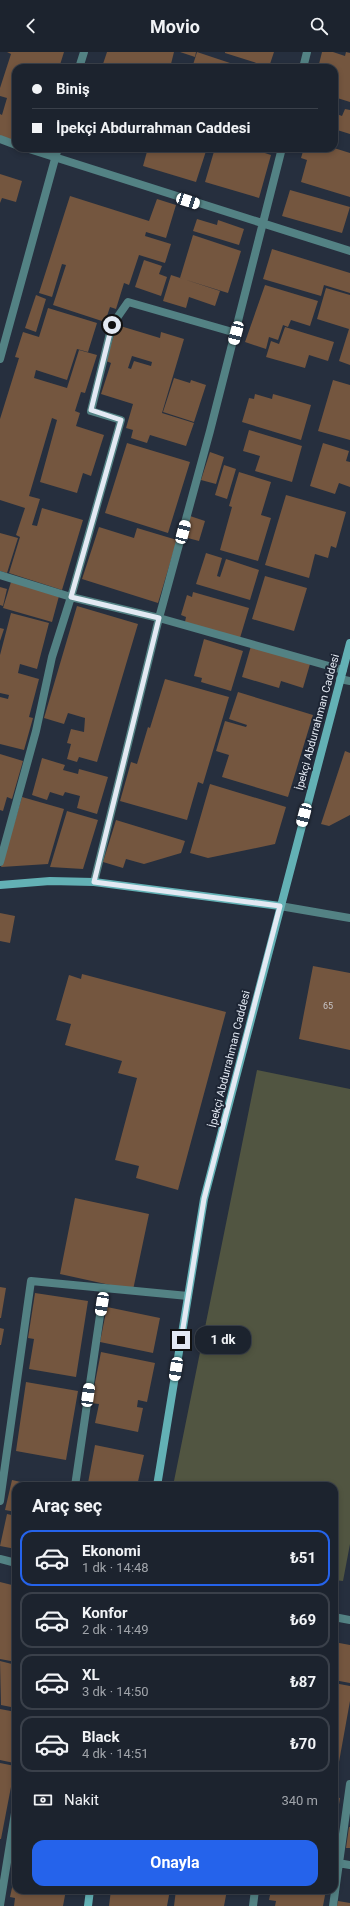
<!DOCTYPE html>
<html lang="tr">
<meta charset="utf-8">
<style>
:root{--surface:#1c232e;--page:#292f3a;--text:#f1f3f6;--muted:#a0a4aa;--line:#3a404a;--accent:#2563eb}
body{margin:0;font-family:Roboto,sans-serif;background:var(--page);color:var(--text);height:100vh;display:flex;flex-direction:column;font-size:15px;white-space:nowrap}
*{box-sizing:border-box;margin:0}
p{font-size:13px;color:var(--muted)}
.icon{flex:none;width:22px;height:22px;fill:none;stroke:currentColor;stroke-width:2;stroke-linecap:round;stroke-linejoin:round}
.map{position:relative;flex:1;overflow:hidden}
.sheet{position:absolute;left:12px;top:1430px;width:326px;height:412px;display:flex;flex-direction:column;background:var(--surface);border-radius:12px;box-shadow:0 2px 6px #0003,0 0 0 1px var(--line)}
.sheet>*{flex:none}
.top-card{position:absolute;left:12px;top:12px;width:326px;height:88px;border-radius:12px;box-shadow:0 2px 6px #0003,0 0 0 1px var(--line);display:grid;align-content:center;height:88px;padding:0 20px;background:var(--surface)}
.end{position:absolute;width:18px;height:18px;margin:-9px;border:5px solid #e3e9f3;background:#111;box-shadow:0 0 0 2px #111}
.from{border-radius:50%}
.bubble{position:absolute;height:28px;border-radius:12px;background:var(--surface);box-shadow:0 2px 6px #0003,0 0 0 1px var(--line);font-size:13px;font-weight:700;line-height:28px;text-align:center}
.car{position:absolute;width:12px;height:24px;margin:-12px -6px;border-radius:5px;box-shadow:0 0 3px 1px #0007;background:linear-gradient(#fff 24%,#345 0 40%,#fff 0 76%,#345 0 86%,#fff 0)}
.top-card b{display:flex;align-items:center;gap:14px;height:38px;font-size:15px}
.top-card b+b{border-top:1px solid var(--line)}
.top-card i{width:10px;height:10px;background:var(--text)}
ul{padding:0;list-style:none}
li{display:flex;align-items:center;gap:12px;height:56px;margin:0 8px 6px;padding:0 12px;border:2px solid var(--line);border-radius:12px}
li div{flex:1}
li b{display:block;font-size:15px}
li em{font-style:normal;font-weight:700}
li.selected{border-color:var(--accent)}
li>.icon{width:36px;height:36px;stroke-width:1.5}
h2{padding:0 20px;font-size:18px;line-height:48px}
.pay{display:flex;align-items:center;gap:10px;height:44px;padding:0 20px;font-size:15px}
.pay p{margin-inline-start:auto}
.button{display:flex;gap:8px;margin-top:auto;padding:8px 20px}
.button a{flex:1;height:46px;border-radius:12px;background:var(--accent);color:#fff;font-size:16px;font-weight:700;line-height:46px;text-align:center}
header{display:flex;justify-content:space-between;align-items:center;height:52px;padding:0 20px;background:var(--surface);font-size:18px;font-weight:700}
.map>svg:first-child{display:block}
.green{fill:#515541}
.building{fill:#74563f;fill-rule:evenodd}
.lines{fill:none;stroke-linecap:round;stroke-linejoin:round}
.street{stroke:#538284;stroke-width:8}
.secondary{stroke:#63b1b5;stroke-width:8}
.route{stroke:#e3e9f3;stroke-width:5}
.labels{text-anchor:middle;stroke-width:4;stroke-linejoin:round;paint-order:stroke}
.number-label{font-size:9px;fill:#c7c4c6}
.street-label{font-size:11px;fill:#e3e9f3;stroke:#1d2534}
</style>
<header><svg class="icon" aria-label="back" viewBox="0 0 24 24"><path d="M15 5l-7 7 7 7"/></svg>Movio<svg class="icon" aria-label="search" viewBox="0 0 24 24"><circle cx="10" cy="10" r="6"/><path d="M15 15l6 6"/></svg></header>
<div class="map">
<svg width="350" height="1854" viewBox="0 0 350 1854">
<rect width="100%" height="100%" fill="#262f3e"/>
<path class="green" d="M257 1018 350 1037V1492L343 1529 334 1528V1434H173Z"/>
<path class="building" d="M7 0H64L59 16H16V89L0 84V62L2 63 7 46 0 44V36L11 2Z
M107 0H174L170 16H106L102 15Z
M180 0H196L195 5Z
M197 0 245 16H192Z
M225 0H274L269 15 225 1Z
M322 0H333L345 4 346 0 350 1V50L334 45V16H318Z
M345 57 350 58V82L334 77V61L342 64Z
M148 96H207L196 130 143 114Z
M215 96H249L271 103 259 146 205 130Z
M304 96H334L350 101V145L301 130 307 108 301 106Z
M0 122 22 129 16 150 2 146 0 151Z
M290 138 350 155 342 181 282 164Z
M70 144 149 169 157 147 176 153 166 186 146 180 145 184 171 192 165 211 139 203 129 233 124 231 116 257 110 255 105 270 53 253 66 213 62 212 52 245 39 241Z
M197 167 217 173 218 168 244 177 239 193 193 179Z
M193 183 241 199 228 241 180 226Z
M272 197 350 221V241L324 233 321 244 263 227Z
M144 208 162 214 159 222 167 225 161 244 135 235Z
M171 223 220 239 215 254 189 245 186 256 163 249Z
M265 233 318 249 310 274 291 268 288 275 283 273 278 288 269 285 266 297 245 290Z
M326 236 350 243V313L339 309 349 277 317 267Z
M36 243 46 247 36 280 25 276Z
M48 256 97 271 88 300 77 297 67 328 36 318 34 326 67 336 79 298 97 303 85 341 81 340 75 359 80 361 76 374 104 383 91 424 83 421 77 441 40 430 57 368 52 366 29 444 40 447 32 473 37 474 42 456 83 468 62 538 9 521 20 485 16 483 25 456 0 448V367L19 306 15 305 23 280 39 285Z
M117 273 160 286 161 280 184 287 162 361 194 371 186 394 150 383 147 391 131 386 133 378 126 376 133 352 101 342 111 311 106 309ZM132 304 152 310 151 314 134 309 131 317 128 316Z
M285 275 334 290 328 309 309 303 305 316 266 305 271 289 279 292Z
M174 326 190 331 191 328 206 333 194 370 163 360Z
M333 328 350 333V388L318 379Z
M255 342 272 347 273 342 311 353 301 388 242 370 249 346 254 347Z
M249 378 302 394 292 430 255 419 260 404 243 399Z
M127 391 190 410 168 481 105 461Z
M323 391 349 399 346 409 350 410V435L339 431 335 442 310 434Z
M210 400 224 405 216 432 201 428Z
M224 413 236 417 227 447 215 443Z
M239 420 271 430 261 463 271 466 258 509 220 498 232 455 229 454Z
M286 443 346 460 336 496 331 494 328 506 315 502 309 526 265 513Z
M190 464 205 469 199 489 184 485Z
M99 475 134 486 137 476 177 488 158 551 82 527Z
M0 481 18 486 7 521 0 519Z
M206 501 222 506 217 524 220 525 226 507 259 518 250 548 196 532Z
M265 524 307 536 294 579 252 567Z
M11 530 59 544 52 570 3 556Z
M0 535 7 537 3 554 0 553Z
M193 540 249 556 240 586 185 570 186 565 181 563 187 543 192 545Z
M77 554 138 572 97 710 79 705 77 710 67 707 71 692 67 691 71 677 84 680 85 666 68 661 64 672 44 666Z
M11 561 49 571 37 617 20 612 18 621 39 627 29 665 33 666 24 698 0 692V645L8 647 9 643 0 641V603Z
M0 576 4 577 0 589Z
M204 587 243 599 231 639 201 630 202 626 194 624Z
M251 594 310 612 303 636 281 629 279 636 242 625Z
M165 627 229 645 203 732 198 730 187 768 120 749 131 710 137 712 148 675 150 676Z
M238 640 313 663 288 745 222 725 229 703 216 699 225 669 246 675 247 673 229 667Z
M345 699 350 701V763L329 774 321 772Z
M0 702 23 709 12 747 7 745 3 759 0 758Z
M42 706 65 713 63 718 78 722 79 717 108 725 97 762 77 756 80 744 65 740 63 744 50 740 47 748 32 743Z
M210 732 286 755 275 792 208 806 190 801Z
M22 745 64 757 48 812 1 815Z
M67 759 98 768 83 817 50 815Z
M116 768 185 789 181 801 144 812 126 807 123 816 103 810Z
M0 861 15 864 10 891 0 889Z
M313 914 350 921V998L299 987Z
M82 922 226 960 178 1138 136 1126 139 1114 115 1108 137 1026 118 1021 122 1009 65 993 71 972 56 968 69 923 81 927Z
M75 1146 149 1162 133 1238 60 1222Z
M0 1235 6 1236 1 1266H0Z
M35 1241 88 1249 76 1325 29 1317 34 1287 28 1286Z
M107 1255 160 1266 153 1301 100 1290Z
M0 1276 4 1277 1 1293H0Z
M101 1300 155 1311 147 1350 138 1348 137 1355 143 1356 138 1380 95 1371 99 1352 91 1351Z
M26 1330 78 1339 66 1408 16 1399Z
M95 1393 144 1403 137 1434H84L85 1430 88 1431Z
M12 1428 30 1432V1434H16V1460L5 1458Z
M34 1429 52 1433V1434H33Z
M7 1462 16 1464V1497L0 1494Z
M0 1530 16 1534V1610L0 1607Z
M334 1590 350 1593V1631L334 1628Z
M0 1609 16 1613V1656L1 1653Z
M334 1631 350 1634V1649L337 1721 334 1720Z
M0 1657 16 1660V1701L14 1711 0 1708Z
M0 1711 15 1714 1 1787H0Z
M334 1745 340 1746 335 1778H334Z
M349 1775H350V1796H346Z
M15 1822 16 1838H66L63 1854H14L15 1846 10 1845Z
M111 1838H170L167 1854H109Z
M176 1838H227L224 1854H174Z
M271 1838H326L323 1854H275L276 1849 269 1848Z
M338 1849 350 1851V1854H337Z"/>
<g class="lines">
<path class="street" d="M79 16 84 0
M303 16 307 0
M0 87 16 93
M26 96 350 199
M0 307 58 96
M0 523 71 545 159 566 343 618
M340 627 350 629
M0 810 36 679 52 605 71 545 121 368 91 359 112 273 128 250 236 281
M94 830 159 566 210 379 282 96
M280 854 350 866
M75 1434 104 1236
M0 1449 31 1229 188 1244
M0 1507 16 1511
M334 1565 350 1568
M338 1811 350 1813
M0 1853 16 1755
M253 1854 255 1838
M333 1854 350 1732"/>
<path class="secondary" d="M0 833 50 829 94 830 280 854
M157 1434 204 1147 350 591
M88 1854 90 1838"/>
</g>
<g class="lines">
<path class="route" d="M112 273 91 358 121 368 71 545 159 566 94 830 280 854 204 1147 181 1288"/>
</g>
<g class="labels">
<g class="number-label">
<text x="328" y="957">65</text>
</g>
<g class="street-label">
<text transform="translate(317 670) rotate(-75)" y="4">İpekçi Abdurrahman Caddesi</text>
<text transform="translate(229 1007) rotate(-76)" y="4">İpekçi Abdurrahman Caddesi</text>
</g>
</g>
</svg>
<i class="end from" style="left:112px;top:273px"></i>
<i class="end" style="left:181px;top:1288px"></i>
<div class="bubble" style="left:195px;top:1274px;width:56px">1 dk</div>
<i class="car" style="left:188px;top:149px;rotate:108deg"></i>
<i class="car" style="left:236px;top:281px;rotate:195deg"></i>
<i class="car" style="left:183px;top:480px;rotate:15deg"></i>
<i class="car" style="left:304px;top:763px;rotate:195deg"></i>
<i class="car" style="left:102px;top:1252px;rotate:189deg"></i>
<i class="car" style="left:176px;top:1317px;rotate:189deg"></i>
<i class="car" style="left:88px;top:1343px;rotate:8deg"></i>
<div class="top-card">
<b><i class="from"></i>Biniş</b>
<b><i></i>İpekçi Abdurrahman Caddesi</b>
</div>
<section class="sheet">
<h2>Araç seç</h2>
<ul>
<li class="selected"><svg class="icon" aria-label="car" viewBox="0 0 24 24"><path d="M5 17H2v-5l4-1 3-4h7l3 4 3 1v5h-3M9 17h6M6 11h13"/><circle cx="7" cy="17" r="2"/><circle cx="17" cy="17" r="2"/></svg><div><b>Ekonomi</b><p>1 dk · 14:48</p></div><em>₺51</em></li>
<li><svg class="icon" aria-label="car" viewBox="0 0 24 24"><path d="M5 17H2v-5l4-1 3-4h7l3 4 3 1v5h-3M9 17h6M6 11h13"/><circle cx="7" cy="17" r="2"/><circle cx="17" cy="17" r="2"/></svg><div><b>Konfor</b><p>2 dk · 14:49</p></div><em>₺69</em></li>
<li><svg class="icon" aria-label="car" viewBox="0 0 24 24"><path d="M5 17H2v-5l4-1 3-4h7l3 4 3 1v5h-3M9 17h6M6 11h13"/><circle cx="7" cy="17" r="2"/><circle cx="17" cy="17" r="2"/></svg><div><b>XL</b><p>3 dk · 14:50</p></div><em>₺87</em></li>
<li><svg class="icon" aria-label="car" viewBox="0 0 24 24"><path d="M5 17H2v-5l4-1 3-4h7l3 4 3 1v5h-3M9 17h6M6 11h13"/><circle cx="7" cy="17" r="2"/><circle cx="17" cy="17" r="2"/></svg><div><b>Black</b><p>4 dk · 14:51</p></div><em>₺70</em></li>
</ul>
<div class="pay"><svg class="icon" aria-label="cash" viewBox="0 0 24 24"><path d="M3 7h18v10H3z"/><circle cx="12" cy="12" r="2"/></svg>Nakit<p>340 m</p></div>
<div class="button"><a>Onayla</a></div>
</section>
</div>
